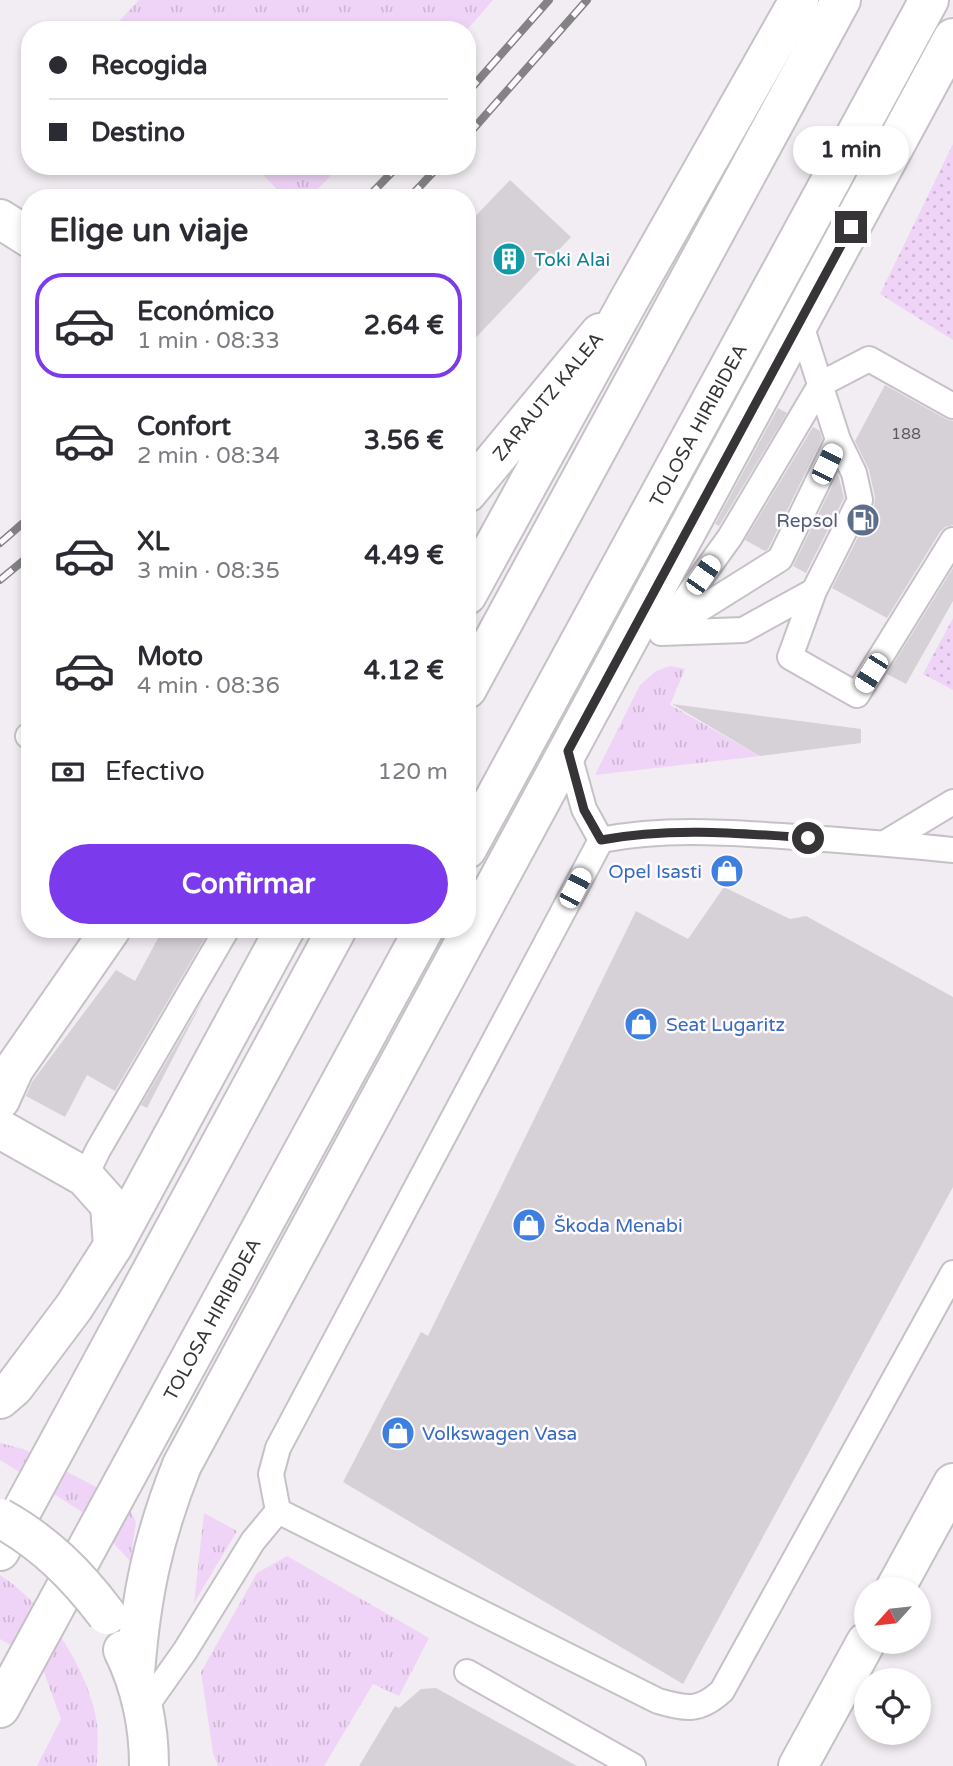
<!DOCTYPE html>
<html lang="es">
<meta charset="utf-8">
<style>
:root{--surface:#fff;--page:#f7f7f7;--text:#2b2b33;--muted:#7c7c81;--line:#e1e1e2;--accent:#7c3aed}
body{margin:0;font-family:"Varela Round",sans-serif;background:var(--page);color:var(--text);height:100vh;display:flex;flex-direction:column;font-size:26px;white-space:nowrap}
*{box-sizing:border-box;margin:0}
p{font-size:23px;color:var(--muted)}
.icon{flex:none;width:38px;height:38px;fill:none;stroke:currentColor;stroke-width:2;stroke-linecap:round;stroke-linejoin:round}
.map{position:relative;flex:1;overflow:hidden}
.details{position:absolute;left:21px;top:189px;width:455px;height:749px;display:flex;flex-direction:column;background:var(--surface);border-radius:28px;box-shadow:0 4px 10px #0003}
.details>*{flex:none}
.guide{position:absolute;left:21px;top:21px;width:455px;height:154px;border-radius:28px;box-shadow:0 4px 10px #0003;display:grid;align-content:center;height:154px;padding:0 28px;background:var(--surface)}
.needle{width:46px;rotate:243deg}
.controls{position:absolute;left:854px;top:1577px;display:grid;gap:14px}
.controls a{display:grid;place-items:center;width:77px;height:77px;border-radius:50%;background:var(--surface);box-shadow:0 4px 10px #0003;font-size:35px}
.end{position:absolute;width:32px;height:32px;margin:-16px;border:9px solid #363436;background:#fff;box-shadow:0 0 0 4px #fff}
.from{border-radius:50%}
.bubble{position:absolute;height:49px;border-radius:24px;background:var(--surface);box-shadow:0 4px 10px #0003;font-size:23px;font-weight:700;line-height:49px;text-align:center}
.car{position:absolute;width:21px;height:42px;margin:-21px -10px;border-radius:9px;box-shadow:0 0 5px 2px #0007;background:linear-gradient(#fff 24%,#345 0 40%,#fff 0 76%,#345 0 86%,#fff 0)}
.guide b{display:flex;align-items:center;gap:24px;height:66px;font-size:26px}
.guide b+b{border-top:2px solid var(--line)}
.guide i{width:18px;height:18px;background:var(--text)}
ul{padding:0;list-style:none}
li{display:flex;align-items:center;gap:21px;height:105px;margin:0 14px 10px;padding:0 14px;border:4px solid transparent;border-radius:28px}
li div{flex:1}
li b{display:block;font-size:26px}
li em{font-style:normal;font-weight:700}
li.active{border-color:var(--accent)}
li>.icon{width:63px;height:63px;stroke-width:1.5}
h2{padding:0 28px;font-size:32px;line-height:84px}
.pay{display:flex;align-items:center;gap:18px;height:77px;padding:0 28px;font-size:26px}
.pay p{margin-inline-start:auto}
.button{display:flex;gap:14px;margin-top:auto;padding:14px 28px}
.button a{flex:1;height:80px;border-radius:42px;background:var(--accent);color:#fff;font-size:28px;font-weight:700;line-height:80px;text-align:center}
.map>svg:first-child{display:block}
.grass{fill:url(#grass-tufts)}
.park{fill:url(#park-dots)}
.building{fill:#d6d1d7}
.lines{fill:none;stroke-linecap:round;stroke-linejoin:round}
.service-casing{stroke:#c6c1c7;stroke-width:28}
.minor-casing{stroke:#c6c1c7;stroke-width:42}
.secondary-casing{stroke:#c6c1c7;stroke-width:42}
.primary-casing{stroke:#c6c1c7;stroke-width:42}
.service{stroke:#fff;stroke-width:24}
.minor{stroke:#fff;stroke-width:38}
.secondary{stroke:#fff;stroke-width:38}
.primary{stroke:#fff;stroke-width:38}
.rail-casing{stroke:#858285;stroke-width:8}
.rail{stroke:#fefaff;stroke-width:5;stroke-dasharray:16;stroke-linecap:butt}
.secondary-bridge-casing{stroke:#c6c1c7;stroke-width:42;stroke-linecap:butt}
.secondary-bridge{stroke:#fff;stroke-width:38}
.route{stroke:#363436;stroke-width:9}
.labels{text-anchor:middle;stroke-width:5;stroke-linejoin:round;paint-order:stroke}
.number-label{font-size:16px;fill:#5e5b5e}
.culture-label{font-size:19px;fill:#0d838f;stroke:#fefaff;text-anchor:start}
.street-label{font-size:19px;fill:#363436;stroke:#fefaff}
.service-label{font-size:19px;fill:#4e5e75;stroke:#fefaff;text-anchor:end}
.shop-label{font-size:19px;fill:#366cbe;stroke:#fefaff;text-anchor:start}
</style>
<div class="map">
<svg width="953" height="1766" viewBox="0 0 953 1766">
<defs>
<pattern id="grass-tufts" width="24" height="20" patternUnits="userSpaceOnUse" patternTransform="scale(1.75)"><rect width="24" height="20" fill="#f0d4f8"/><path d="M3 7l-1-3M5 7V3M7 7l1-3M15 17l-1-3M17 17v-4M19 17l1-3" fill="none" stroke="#ceb7d5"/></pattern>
<pattern id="park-dots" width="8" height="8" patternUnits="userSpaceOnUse" patternTransform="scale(1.75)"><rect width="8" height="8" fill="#f0d4f8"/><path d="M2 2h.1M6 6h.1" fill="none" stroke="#ceb7d5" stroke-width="1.8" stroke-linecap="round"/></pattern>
</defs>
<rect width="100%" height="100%" fill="#f1edf2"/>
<path class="grass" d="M139 0H493L467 30H126L119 21Z
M255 166H340L309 198H285Z
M670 666 685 669 670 705 760 756 595 775 640 685 656 671Z
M0 1443 23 1449 127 1503 136 1522 130 1561 87 1515 0 1460Z
M204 1513 237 1531 194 1603Z
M287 1556 429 1638 399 1696 373 1684 324 1766H218L213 1753 201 1672 257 1573Z
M0 1575C46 1605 85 1664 96 1717 99 1732 97 1750 97 1766H37L61 1719 40 1661 0 1639Z"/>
<path class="park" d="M953 144V340L880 294Z
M953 618V690L923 674Z"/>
<path class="building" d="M510 180 571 237 467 347V225Z
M885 385 946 419 953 421V525L945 527 940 532 887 618 832 588 874 506 875 497 869 470 855 441Z
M778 408 787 413 719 526 715 524Z
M813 427 820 431 822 439 768 549 765 551 745 540Z
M838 474 844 498 806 573 793 566Z
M953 568V601L906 684 887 674Z
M672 704 861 729V743L760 756Z
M724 887 790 919 806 916 953 997V1187L683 1684 343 1482 421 1332 428 1336 636 911 688 939Z
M163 929H210L115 1091 87 1075 65 1117 26 1096 32 1082 116 970 135 981Z
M204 998 147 1108 141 1105Z
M436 1688 577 1766H359L395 1706 399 1708 421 1689Z"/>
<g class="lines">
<defs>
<path id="service" d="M814 591 790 657 857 695 953 540
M673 626 780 559 838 440
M661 633 743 630 814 591 860 500 854 473 838 440 800 322
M661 633 730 537 821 384 869 359 953 406
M28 736 30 737
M568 751 584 809 601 840
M601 840C661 828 722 832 782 836 839 840 896 844 953 850
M885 843 953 802
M85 1177 98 1150 227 929
M278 1511 271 1474 278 1448 601 840
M467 1672 633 1766
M144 1709 185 1651 253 1541 278 1511 658 1701C687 1709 699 1712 722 1691L953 1273"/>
<g id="minor">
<path d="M0 219 30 238"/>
<path id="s1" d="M467 493 600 333"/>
<path d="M0 1100 14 1069 111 929"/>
<path d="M0 1129 85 1177 110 1205 113 1246"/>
<path d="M895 1589 953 1483"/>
<path d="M798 1766 866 1642"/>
</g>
<path id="secondary" d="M467 595 629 300 799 0
M0 1399 14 1387 74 1307 113 1246 285 929
M123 1650C141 1687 149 1725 149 1766
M135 1673C141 1595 153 1538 182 1465L953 38"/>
<g id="primary">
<path d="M467 689 841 0"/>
<path id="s2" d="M467 849 929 0"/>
<path d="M0 1551 337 929"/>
<path id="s3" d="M0 1708 424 929"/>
</g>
</defs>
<use href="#service" class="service-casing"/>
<use href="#minor" class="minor-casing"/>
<use href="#secondary" class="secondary-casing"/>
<use href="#primary" class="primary-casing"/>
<use href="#service" class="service"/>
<use href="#minor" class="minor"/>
<use href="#secondary" class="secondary"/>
<use href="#primary" class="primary"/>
<defs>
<path id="rail" d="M467 93 549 0
M467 136 587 0
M367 198 398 166
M409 198 439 166
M0 543 30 517
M0 580 30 555"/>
</defs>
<use href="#rail" class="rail-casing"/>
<use href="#rail" class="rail"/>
<defs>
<path id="secondary-bridge" d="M0 1518C44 1542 77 1575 107 1615"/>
</defs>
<use href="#secondary-bridge" class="secondary-bridge-casing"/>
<use href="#secondary-bridge" class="secondary-bridge"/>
</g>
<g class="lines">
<path class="route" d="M808 838C739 833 669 827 601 840L584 810 568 751 851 227"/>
</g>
<defs>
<symbol id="building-disc" viewBox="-11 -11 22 22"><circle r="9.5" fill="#0f9aa8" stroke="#fefaff"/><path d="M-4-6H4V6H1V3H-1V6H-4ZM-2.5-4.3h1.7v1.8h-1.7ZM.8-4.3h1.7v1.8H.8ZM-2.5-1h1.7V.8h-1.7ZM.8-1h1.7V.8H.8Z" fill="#fff"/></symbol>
<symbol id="fuel-disc" viewBox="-11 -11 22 22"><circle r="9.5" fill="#5c6f8a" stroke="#fefaff"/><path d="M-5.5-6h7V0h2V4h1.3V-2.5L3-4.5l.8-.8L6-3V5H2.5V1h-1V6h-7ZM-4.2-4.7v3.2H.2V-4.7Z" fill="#fff"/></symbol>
<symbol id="shop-disc" viewBox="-11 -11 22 22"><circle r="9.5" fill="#3f7fe0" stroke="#fefaff"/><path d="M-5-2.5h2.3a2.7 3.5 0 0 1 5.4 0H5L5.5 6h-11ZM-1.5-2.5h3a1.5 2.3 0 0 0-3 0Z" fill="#fff"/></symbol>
</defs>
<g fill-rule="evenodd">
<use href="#building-disc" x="490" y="240" width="38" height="38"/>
<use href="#fuel-disc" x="844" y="501" width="38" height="38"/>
<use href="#shop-disc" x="708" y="852" width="38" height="38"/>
<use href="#shop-disc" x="622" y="1005" width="38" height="38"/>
<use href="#shop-disc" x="510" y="1206" width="38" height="38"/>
<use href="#shop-disc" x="379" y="1414" width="38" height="38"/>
</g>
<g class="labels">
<g class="number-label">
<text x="906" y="439">188</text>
</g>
<g class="culture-label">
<text x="534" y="266">Toki Alai</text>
</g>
<g class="street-label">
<text dy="7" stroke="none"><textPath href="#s1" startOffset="126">ZARAUTZ KALEA</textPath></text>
<text dy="7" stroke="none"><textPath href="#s2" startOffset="483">TOLOSA HIRIBIDEA</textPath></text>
<text dy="7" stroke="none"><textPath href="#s3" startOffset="443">TOLOSA HIRIBIDEA</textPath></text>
</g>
<g class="service-label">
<text x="838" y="527">Repsol</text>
</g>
<g class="shop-label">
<text x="702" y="878" text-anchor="end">Opel Isasti</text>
<text x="666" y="1031">Seat Lugaritz</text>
<text x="554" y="1232">Škoda Menabi</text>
<text x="422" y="1440">Volkswagen Vasa</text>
</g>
</g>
</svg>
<div class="controls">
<a><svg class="needle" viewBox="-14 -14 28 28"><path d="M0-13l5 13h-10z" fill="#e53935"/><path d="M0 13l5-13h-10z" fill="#7c7c81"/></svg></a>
<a><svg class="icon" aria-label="locate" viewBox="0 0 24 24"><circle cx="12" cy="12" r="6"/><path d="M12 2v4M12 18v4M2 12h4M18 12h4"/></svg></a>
</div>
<i class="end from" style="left:808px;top:838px"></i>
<i class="end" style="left:851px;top:227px"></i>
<div class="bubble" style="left:793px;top:126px;width:116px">1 min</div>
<i class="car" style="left:827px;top:464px;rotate:26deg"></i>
<i class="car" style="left:703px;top:575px;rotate:35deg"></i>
<i class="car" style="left:871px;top:673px;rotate:212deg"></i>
<i class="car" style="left:575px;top:888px;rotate:28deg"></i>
<div class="guide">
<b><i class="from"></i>Recogida</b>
<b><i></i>Destino</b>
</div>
<section class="details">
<h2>Elige un viaje</h2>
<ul>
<li class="active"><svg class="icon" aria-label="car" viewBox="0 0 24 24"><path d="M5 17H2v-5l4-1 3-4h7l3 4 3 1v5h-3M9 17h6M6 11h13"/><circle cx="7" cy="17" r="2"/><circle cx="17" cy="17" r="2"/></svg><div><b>Económico</b><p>1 min · 08:33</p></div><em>2.64 €</em></li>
<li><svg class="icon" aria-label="car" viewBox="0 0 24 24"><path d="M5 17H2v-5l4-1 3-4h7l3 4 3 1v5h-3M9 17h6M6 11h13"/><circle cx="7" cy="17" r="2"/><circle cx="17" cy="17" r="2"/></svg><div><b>Confort</b><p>2 min · 08:34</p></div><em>3.56 €</em></li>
<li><svg class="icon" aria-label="car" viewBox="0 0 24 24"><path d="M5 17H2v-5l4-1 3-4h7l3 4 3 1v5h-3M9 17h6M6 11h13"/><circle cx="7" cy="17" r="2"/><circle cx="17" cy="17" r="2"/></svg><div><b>XL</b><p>3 min · 08:35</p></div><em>4.49 €</em></li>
<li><svg class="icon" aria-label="car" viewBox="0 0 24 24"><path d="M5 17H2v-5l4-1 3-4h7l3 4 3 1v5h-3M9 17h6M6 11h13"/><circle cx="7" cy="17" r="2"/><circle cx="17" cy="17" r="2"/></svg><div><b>Moto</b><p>4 min · 08:36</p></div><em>4.12 €</em></li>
</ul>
<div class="pay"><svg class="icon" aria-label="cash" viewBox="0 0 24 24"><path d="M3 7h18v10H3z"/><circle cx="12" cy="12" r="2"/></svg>Efectivo<p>120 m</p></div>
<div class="button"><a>Confirmar</a></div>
</section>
</div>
